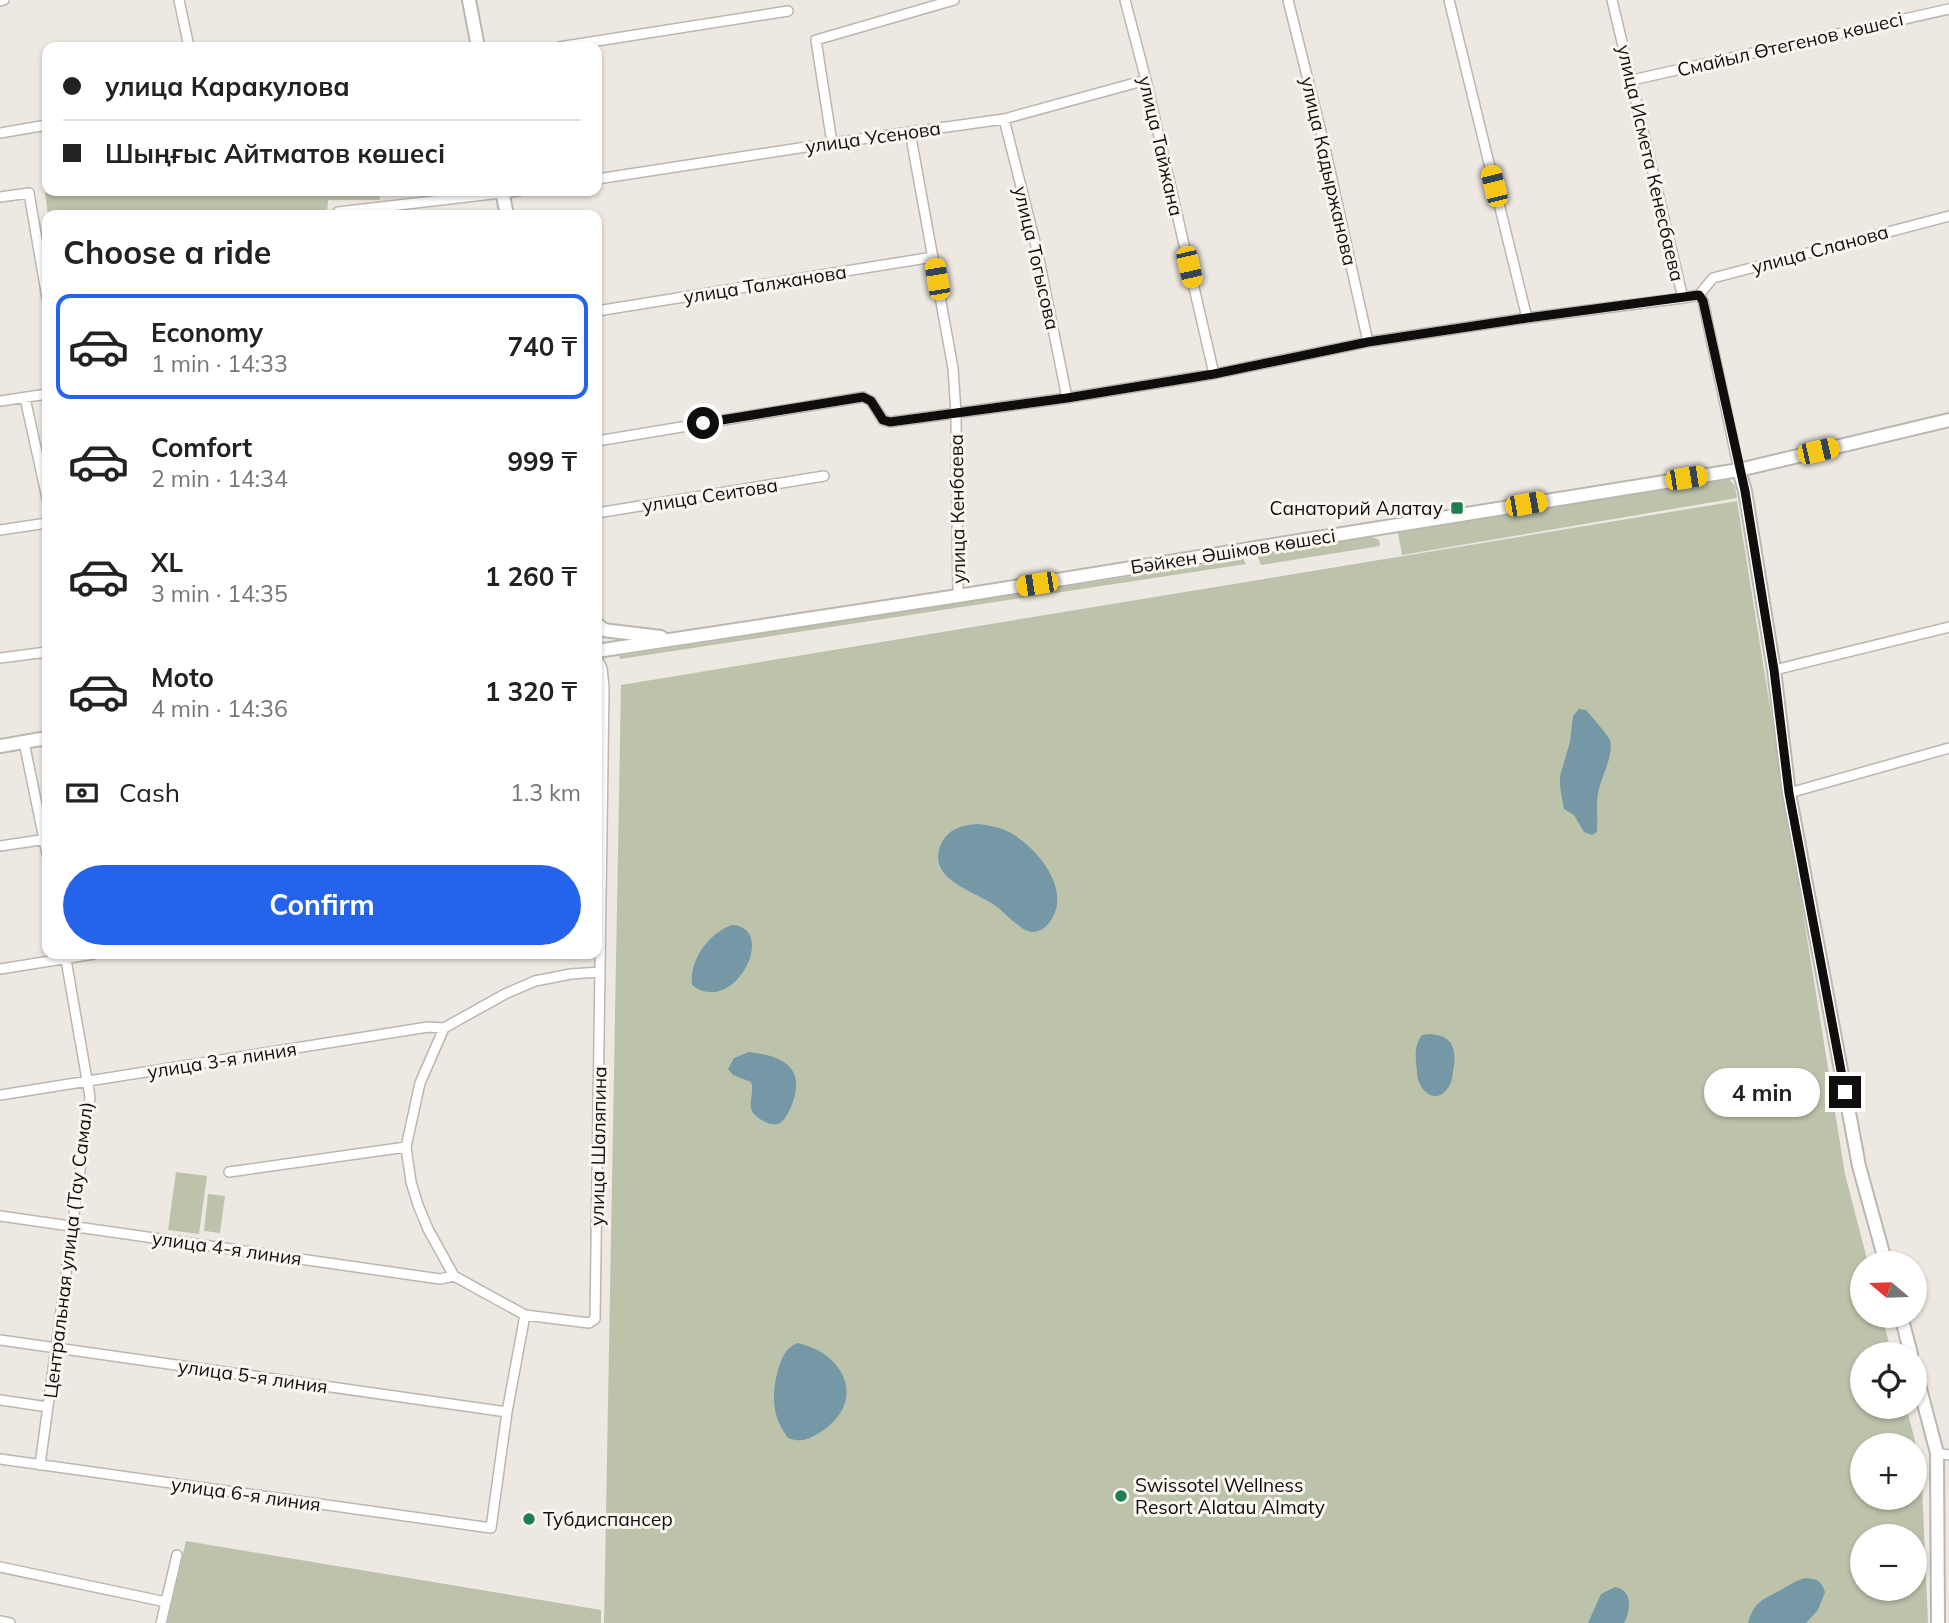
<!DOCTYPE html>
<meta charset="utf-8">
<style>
:root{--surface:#fff;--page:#f2f2f2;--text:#222;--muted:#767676;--line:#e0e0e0;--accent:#2563eb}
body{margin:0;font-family:Mulish,sans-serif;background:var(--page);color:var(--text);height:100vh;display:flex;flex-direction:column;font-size:26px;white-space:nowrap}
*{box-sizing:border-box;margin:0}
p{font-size:23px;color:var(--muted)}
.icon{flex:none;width:38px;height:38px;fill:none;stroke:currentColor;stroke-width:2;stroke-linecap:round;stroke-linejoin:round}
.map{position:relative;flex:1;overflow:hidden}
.details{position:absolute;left:42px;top:210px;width:560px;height:749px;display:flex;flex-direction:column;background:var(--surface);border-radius:14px;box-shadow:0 2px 5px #0004}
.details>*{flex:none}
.banner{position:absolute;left:42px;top:42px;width:560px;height:154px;border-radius:14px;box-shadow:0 2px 5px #0004;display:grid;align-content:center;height:154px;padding:0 21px;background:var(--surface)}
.needle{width:46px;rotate:289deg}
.buttons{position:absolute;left:1850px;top:1251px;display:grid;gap:14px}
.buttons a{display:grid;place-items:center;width:77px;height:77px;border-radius:50%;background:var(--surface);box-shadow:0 2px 5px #0004;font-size:35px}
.end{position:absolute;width:32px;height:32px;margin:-16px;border:9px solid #100e0c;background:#fff;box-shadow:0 0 0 4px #fff}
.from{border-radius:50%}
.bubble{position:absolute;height:49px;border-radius:24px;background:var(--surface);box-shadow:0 2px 5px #0004;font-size:23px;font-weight:700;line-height:49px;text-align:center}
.car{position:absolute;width:21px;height:42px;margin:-21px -10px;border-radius:9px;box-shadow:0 0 5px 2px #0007;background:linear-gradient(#f5c518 24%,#345 0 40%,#f5c518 0 76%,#345 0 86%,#f5c518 0)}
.banner b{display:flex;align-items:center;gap:24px;height:66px;font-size:26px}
.banner b+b{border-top:2px solid var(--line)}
.banner i{width:18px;height:18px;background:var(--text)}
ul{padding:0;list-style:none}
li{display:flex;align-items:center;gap:21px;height:105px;margin:0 14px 10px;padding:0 7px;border:4px solid transparent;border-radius:14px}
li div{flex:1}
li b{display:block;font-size:26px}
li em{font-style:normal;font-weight:700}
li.active{border-color:var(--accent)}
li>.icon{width:63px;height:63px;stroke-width:1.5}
h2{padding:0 21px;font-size:32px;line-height:84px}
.pay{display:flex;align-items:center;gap:18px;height:77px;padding:0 21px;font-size:26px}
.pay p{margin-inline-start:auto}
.action{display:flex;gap:14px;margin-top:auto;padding:14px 21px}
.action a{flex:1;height:80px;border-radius:42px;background:var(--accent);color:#fff;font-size:28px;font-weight:700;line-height:80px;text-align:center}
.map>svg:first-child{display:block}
.green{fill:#bdc3ab;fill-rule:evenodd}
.water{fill:#7598a7}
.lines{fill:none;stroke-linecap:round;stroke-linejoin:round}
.minor-casing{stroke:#bbb6b0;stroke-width:12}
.secondary-casing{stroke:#bbb6b0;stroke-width:16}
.minor{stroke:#fff;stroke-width:9}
.secondary{stroke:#fff;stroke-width:12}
.route{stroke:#100e0c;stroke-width:9}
.poi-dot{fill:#207e55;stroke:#faf5ef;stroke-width:2.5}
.labels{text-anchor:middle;stroke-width:6;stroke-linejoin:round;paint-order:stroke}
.street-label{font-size:19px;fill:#100e0c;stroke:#faf5ef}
.poi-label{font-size:19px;fill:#100e0c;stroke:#faf5ef;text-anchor:start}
</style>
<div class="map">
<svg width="1949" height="1623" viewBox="0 0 1949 1623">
<rect width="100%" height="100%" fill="#ede8e1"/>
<path class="green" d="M57 191H378L380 200H328L327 215H48L45 193Z
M1715 479H1729L1735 486 1737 498 1402 555 1398 533Z
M1737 501 1845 1174 1868 1263 1862 1264V1316H1882L1892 1354H1862V1407H1906L1921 1463 1928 1623H604L621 685ZM1862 1446H1914V1498H1862ZM1862 1536H1914V1589H1862Z
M1370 536 1379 540 1380 546 1261 565 1257 555Z
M1243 559 1246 564 620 659 619 656Z
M176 1172 207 1176 199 1234 168 1230Z
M208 1194 225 1196 220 1233 204 1231Z
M186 1541 601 1610V1623H167Z"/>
<path class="water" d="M1579 709 1586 710C1589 713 1609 737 1610 740 1614 756 1601 777 1598 793 1596 806 1598 819 1597 832L1592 835 1584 832 1574 815 1564 809 1560 787V776L1570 742 1573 716Z
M978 824C988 825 999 827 1009 832 1037 847 1074 891 1049 923 1044 929 1039 932 1031 932 1019 930 1004 911 993 904 972 890 924 878 942 842 950 828 963 825 978 824Z
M732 925C779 927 734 1018 692 985 689 960 709 933 732 925Z
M1429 1034C1454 1035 1457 1050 1453 1072 1452 1077 1452 1083 1448 1088 1435 1107 1417 1089 1417 1072 1416 1058 1413 1047 1422 1035Z
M749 1052C784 1056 807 1068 791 1107 788 1113 785 1121 778 1124 770 1126 758 1119 753 1113 747 1104 755 1092 751 1082L733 1075 728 1069 734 1058Z
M797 1343C846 1353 868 1403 819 1433 809 1439 801 1443 788 1438 772 1417 771 1395 778 1370 782 1357 785 1349 797 1343Z
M1805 1578C1817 1579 1821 1580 1825 1592L1818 1610 1806 1623H1748C1754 1602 1762 1600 1779 1591 1788 1586 1795 1581 1805 1578Z
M1615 1587C1633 1590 1631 1610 1624 1623H1588L1601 1594Z"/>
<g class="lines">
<defs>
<path id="minor" d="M179 0 189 47
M1125 0 1146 80 1214 374
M1288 0 1325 148 1368 342
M1449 0 1527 318
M1612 0 1683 298 1699 295 1703 301 1739 470
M0 1 4 0
M559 47 788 11
M1632 80 1949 9
M1004 119 1038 254 1067 398
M910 132 953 368 956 414 958 596
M0 133 47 125
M832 143 816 40 954 0
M597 179 832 143 1004 119 1146 80
M0 197 29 193 47 298
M338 212 519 191
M1699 295 1713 278 1949 216
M597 311 933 257
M25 398 47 498
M0 401 47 394
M597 441 863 397 871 401 883 420 890 422 1067 398 1214 374 1368 342 1527 318 1683 298
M597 513 824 476
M0 530 47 523
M0 658 47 652
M597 659 602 668 604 688 595 1319 589 1323 525 1315 454 1276 428 1229 418 1205 411 1182 406 1147 420 1083 444 1028 505 994 535 981 571 974 600 972
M1774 670 1949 627
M24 742 47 854
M1789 793 1949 748
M0 846 47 839
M0 969 94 954
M0 1095 428 1027 444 1028
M229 1172 406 1147
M0 1216 440 1279 454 1276
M0 1340 507 1412
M0 1400 48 1407
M1937 1453 1949 1455
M0 1459 491 1528 507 1412 525 1315
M40 1465 90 1097 65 954
M0 1567 166 1602
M0 1621 10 1623
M161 1623 177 1555"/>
<path id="secondary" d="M469 0 478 47
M502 191 507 215
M1739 470 1745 491 1774 670 1789 793 1859 1166 1886 1264
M597 624 604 630 611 631 661 637
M597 651 958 596 1739 470 1949 420
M0 746 47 738
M1901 1316 1911 1354
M1914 1366 1937 1453 1938 1623"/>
</defs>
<use href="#minor" class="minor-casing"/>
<use href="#secondary" class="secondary-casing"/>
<use href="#minor" class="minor"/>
<use href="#secondary" class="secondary"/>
</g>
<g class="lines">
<path class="route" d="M703 423 863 397 871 401 883 420 890 422 1067 398 1214 374 1368 342 1527 318 1699 295 1703 301 1745 491 1774 670 1789 793 1845 1092"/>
</g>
<g class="poi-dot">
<rect x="1450" y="501" width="14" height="14" rx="3.5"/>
<circle cx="1121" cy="1496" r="7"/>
<circle cx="529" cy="1519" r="7"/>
</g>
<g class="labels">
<g class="street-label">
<text transform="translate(1790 44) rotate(-13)" y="7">Смайыл Өтегенов көшесі</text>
<text transform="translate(873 137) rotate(-8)" y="7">улица Усенова</text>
<text transform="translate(1161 146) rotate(77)" y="7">улица Тайжана</text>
<text transform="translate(1651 163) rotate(77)" y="7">улица Исмета Кенесбаева</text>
<text transform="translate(1329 171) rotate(77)" y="7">улица Кадыржанова</text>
<text transform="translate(1820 249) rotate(-15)" y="7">улица Сланова</text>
<text transform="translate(1037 258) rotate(77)" y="7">улица Тогысова</text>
<text transform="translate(765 284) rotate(-9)" y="7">улица Талжанова</text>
<text transform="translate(710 495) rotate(-9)" y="7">улица Сеитова</text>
<text transform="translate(957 509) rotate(-91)" y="7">улица Кенбаева</text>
<text transform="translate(1233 551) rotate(-9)" y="7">Бәйкен Әшімов көшесі</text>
<text transform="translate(222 1060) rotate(-9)" y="7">улица 3-я линия</text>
<text transform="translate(598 1146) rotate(-89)" y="7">улица Шаляпина</text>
<text transform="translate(227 1248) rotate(8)" y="7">улица 4-я линия</text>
<text transform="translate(68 1250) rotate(-83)" y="7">Центральная улица (Тау Самал)</text>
<text transform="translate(253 1376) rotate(8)" y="7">улица 5-я линия</text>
<text transform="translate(246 1494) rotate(8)" y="7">улица 6-я линия</text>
</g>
<g class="poi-label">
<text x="1443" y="515" text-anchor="end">Санаторий Алатау</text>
<text x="1135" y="1492">Swissotel Wellness<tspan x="1135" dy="22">Resort Alatau Almaty</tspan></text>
<text x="543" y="1526">Тубдиспансер</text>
</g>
</g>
</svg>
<div class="buttons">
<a><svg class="needle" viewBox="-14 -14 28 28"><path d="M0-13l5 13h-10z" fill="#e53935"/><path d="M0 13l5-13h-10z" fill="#767676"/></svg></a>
<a><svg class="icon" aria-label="locate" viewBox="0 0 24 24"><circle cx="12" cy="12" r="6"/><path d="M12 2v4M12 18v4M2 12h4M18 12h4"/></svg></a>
<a>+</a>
<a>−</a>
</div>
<i class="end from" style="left:703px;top:423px"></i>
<i class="end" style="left:1845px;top:1092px"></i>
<div class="bubble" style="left:1704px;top:1068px;width:116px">4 min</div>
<i class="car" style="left:1494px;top:186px;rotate:346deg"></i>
<i class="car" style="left:1189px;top:267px;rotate:167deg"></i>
<i class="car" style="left:937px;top:279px;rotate:350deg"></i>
<i class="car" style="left:1818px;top:451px;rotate:77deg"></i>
<i class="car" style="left:1686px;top:478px;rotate:81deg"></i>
<i class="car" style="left:1526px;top:504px;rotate:80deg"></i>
<i class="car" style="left:1037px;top:584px;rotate:261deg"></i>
<div class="banner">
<b><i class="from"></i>улица Каракулова</b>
<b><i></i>Шыңғыс Айтматов көшесі</b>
</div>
<section class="details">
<h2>Choose a ride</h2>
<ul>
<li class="active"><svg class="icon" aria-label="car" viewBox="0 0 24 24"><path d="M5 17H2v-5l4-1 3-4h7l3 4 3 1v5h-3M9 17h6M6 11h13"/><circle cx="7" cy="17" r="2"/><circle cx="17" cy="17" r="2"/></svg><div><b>Economy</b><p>1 min · 14:33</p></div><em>740 ₸</em></li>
<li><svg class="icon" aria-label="car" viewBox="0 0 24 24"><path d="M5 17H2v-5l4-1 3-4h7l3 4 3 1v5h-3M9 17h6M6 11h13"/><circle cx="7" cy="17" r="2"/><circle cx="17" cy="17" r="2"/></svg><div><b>Comfort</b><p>2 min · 14:34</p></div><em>999 ₸</em></li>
<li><svg class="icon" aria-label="car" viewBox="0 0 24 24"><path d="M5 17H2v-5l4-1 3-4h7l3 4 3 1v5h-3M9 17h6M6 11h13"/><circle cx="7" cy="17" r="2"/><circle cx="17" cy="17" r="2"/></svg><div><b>XL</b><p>3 min · 14:35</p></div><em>1 260 ₸</em></li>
<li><svg class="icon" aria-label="car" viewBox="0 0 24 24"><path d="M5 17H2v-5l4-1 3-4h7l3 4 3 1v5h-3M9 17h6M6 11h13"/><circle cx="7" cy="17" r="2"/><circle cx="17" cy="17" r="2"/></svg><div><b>Moto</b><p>4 min · 14:36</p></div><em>1 320 ₸</em></li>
</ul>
<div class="pay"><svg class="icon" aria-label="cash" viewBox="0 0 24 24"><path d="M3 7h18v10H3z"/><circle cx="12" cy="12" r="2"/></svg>Cash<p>1.3 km</p></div>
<div class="action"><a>Confirm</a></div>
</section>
</div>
